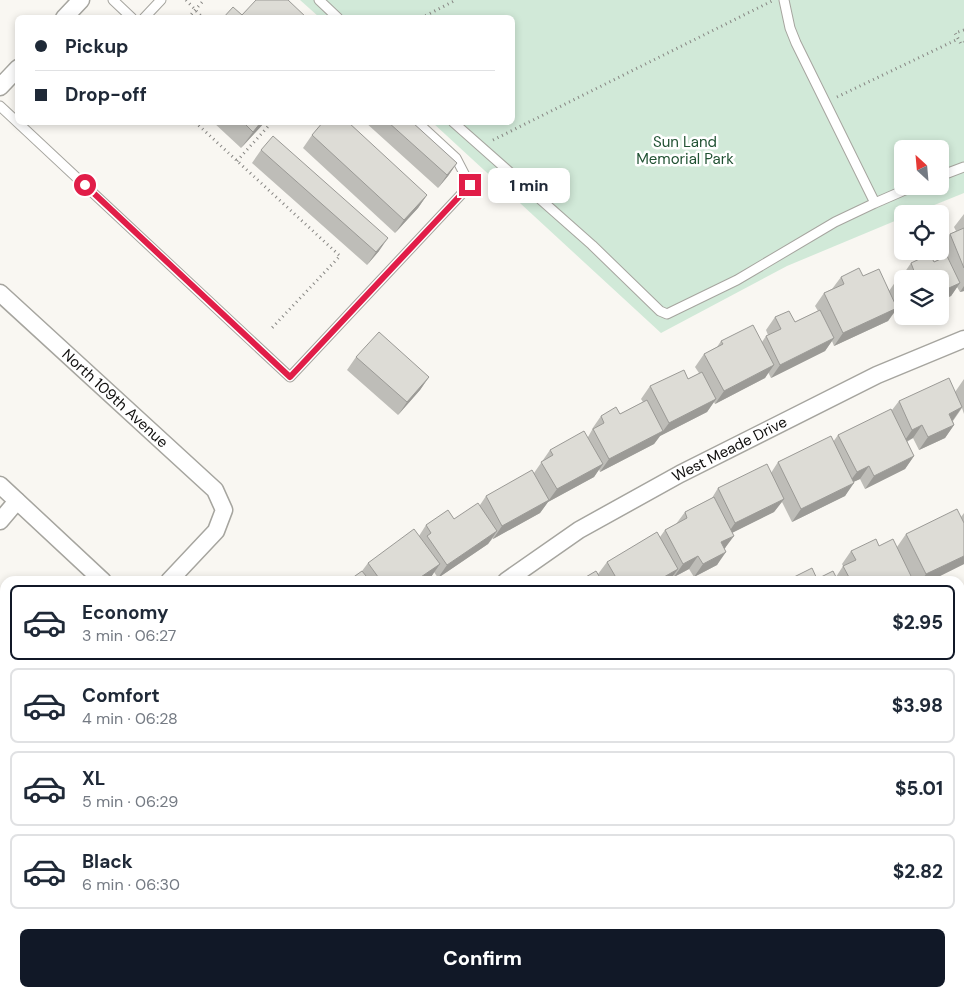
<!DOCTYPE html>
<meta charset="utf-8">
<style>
:root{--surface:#fff;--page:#f6f6f7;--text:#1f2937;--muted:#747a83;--line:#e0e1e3;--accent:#111827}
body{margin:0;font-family:"DM Sans",sans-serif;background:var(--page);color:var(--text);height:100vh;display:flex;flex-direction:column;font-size:19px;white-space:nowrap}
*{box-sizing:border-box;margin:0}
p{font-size:16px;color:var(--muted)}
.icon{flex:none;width:28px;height:28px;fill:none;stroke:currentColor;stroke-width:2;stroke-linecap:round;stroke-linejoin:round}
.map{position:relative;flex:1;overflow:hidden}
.drawer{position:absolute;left:0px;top:576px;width:965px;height:421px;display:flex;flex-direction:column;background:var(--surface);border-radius:15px 15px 0 0;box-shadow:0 2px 8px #0003}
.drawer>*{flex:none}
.banner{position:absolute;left:15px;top:15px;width:500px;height:110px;border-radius:8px;box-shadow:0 2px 8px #0003;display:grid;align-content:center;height:110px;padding:0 20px;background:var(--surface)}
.needle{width:32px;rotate:334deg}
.controls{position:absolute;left:894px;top:140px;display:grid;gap:10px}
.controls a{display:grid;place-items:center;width:55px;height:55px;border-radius:8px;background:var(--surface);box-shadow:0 2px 8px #0003;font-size:25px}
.end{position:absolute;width:22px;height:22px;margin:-11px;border:6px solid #e11d48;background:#fff;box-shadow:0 0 0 2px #fff}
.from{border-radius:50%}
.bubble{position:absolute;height:35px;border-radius:8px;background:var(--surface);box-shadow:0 2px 8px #0003;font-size:16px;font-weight:800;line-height:35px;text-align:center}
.banner b{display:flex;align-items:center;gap:18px;height:48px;font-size:19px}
.banner b+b{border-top:1px solid var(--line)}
.banner i{width:12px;height:12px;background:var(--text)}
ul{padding:9px 0 0;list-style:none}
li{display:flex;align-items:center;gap:15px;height:75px;margin:0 10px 8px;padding:0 10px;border:2px solid var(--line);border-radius:8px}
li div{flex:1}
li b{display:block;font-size:19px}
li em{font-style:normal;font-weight:800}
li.current{border-color:var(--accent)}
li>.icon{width:45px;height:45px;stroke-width:1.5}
.action{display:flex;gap:10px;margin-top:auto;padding:10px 20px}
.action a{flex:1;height:58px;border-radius:8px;background:var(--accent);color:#fff;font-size:20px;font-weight:800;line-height:58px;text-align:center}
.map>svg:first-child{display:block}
.green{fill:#d1e9d8;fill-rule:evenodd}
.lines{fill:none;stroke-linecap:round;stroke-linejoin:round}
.service-casing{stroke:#a6a59f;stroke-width:11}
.minor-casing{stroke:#a6a59f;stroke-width:19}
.path{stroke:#878683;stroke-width:3;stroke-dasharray:1 4;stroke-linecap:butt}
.service{stroke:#fff;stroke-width:9}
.minor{stroke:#fff;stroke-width:16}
.wall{fill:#bebdb8}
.shaded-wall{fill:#9b9a96}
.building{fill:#dddcd6;stroke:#9b9a96}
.route{stroke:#e11d48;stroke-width:6}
.labels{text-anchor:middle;stroke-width:5;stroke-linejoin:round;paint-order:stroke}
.park-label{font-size:15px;fill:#215233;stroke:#fff}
.street-label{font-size:15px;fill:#0f0e0d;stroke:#fff}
</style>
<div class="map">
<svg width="964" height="997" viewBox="0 0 964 997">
<rect width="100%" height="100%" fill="#f9f7f2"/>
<path class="green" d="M300 0H964V193L912 214H902V218L787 266 661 333 433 123 512 122V18L319 17ZM902 149H940V186H902Z
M964 749V997H569L575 992H960V751Z"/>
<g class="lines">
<defs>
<path id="service" d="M113 0 132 18
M319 0 338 18
M784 0 790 28 796 43 875 203 914 186
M144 18 161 0
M0 106 290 377 470 185 456 158 417 122
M453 122 592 245 660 311 667 314 737 280 835 222 875 203
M940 176 964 167"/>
<g id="minor">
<path d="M64 18 81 0"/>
<path d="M0 87 18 68"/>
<path id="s1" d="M0 293 215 490 224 510 216 531 169 581"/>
<path d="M0 485 103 581"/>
<path d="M0 521 17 501"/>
<path id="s2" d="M506 581 579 530 680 474 877 375 964 339"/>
<path d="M960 611 964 610"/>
<path d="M30 997 34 992"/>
<path d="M380 997 386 992"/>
</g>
</defs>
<use href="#service" class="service-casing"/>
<use href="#minor" class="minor-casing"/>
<path class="path" d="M186 0 203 18
M188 18 204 0
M421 18 456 0
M964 30 955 33 961 44 964 42
M837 97 958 39
M195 122 340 256 270 330
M493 140 772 1
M237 161 272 122
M960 950 964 948
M861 997 872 992"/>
<use href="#service" class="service"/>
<use href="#minor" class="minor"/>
</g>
<path class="wall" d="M213 122H265L241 148Z
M365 122H412L457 163 448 176 438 188Z
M312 135 427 195 418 208 395 233 303 148Z
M261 150 379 251 367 265 252 163Z
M964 214V291L960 292 957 287 951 296 940 301V279H902V316H907L901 319 897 309 888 321 834 346 832 341 825 351 771 378 768 372 765 378 715 404 714 402 707 412 660 436 654 444 600 472 599 469 594 477 548 502 540 513 493 539V538L488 544 438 578 434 572 431 577 424 581H348L362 571 368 563 419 536 426 525 454 519 480 505 486 496 534 473 550 450 588 437 592 430V429L601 416 620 414 643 402 641 399 650 386 688 379 699 373 695 367 704 354 717 347 721 341 762 342 766 336 768 335 766 330 775 317 795 322 818 311 815 306 824 293 832 289 841 277 863 276 889 291 898 278 902 276 911 263 934 262 945 257 941 247 950 234 956 231 954 227Z
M356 357 429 377 420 390 398 415 347 370Z
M964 379V414L962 408 953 421 954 425 945 438 919 450 913 438 907 442 914 456 905 469 865 489 860 479 853 482 845 496 792 522 782 502 774 512 733 532 717 565 694 577 689 569 674 577 673 575 669 581H579L598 574 607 562 660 537 665 530 676 524 685 512 712 498 718 488 771 473 778 462 833 442 838 435 892 410 899 401 955 392Z
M964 513V564L930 581H914L904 562 912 578 910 581H786L836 577 843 566 842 564 851 551 879 546 897 547 906 534 961 517Z
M964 642V707L961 709 960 644Z
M0 879 5 884V958L0 963Z
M90 992H151L147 997H87Z
M277 992H324L318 997H272Z
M437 992H507L501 997H436L437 996 436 995Z"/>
<path class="shaded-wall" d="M261 122H265L241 148 253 132Z
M457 163 448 176 438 188 447 175Z
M427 195 418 208 395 233 404 220Z
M388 238 379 251 367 265 376 252Z
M960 283 951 296 940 301V292Z
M964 286V291L960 292Z
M897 308 888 321 834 346 843 333Z
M834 338 825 351 771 378 780 365Z
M774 365 765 378 715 404 724 391Z
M429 377 420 390 398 415 407 402Z
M716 399 707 412 660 436 654 444 600 472 609 459 663 431 669 423Z
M962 407 953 420 940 427 949 414Z
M922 425 913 438 903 443 912 430Z
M954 425 945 438 919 450 928 437Z
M914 456 905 469 865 489 874 476Z
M603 464 594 477 548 502 540 513 493 539 502 526 549 500 557 489Z
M869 466 860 479 847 485 857 472Z
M854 483 845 496 792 522 801 509Z
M784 499 774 512 726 536 735 523Z
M497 531 488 544 438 578 447 565Z
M734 536 725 548 712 555 721 542Z
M726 552 717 565 694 577 703 564Z
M698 556 689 569 674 577 683 564Z
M964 556V564L930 581H921L926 574Z
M440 564 431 577 424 581H415Z
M678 569 669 581H657Z
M5 955V958L0 963V962Z
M148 992H151L147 997H143Z
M317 992H324L318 997H313Z
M501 992H507L501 997H498Z"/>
<path class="building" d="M256 0H288L307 18H223L233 7 242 15Z
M243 122H261L253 132Z
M323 122H348L427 195 404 220 312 135Z
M388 122H412L457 163 447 175Z
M273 136 388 238 376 252 261 150Z
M964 228V268L950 234Z
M930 254 934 262 947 256 960 283 940 292V279H902V289L898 278 914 271 911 263Z
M859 268 863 276 879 269 897 308 843 333 824 293 844 284 841 277Z
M820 310 834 338 780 365 766 336 781 329 775 317 789 311 795 322Z
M753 325 774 365 724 391 704 354 723 344 721 341Z
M379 332 429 377 407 402 356 357Z
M684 370 688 379 702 372 716 399 669 423 650 386Z
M949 378 962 407 949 414 954 425 928 437 922 425 912 430 899 401Z
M647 400 663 431 609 459 593 429 604 423 601 416 616 407 620 414Z
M891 409 914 456 874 476 869 466 857 472 838 435Z
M584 431 603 464 557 489 541 462 553 455 550 450Z
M831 436 854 483 801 509 778 462Z
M767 464 784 499 735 523 718 488Z
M532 470 549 500 502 526 486 496Z
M714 497 734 536 721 542 726 552 703 564 698 556 683 564 665 530 687 518 685 512Z
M478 503 497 531 447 565 427 536 431 533 426 525 448 510 454 519Z
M957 509 964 523V556L926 574 906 534Z
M414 529 440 564 415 581H381L368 563Z
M657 532 678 569 657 581H618L607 562Z
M876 539 879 546 893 539 912 578 906 581H851L843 566 856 560 851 551Z
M812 568 817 579 833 571 838 581H786Z
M362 571 370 581H348Z
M596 571 602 581H579Z
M964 642V684L960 676V644Z
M0 879 5 884V954L0 949Z
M90 992H148L143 997H94Z
M277 992H294L299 997H272Z
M441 992H498L499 994 495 997H436Z"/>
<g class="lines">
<path class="route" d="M85 185 290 377 470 185"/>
</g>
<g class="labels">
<g class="park-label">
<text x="685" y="147">Sun Land<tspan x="685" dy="17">Memorial Park</tspan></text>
</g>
<g class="street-label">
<text dy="5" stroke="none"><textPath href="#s1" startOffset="156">North 109th Avenue</textPath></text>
<text dy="5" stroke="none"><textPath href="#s2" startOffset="260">West Meade Drive</textPath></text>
</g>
</g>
</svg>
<div class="controls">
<a><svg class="needle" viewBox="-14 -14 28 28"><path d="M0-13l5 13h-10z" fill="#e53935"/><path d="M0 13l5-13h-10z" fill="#747a83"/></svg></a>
<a><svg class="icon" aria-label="locate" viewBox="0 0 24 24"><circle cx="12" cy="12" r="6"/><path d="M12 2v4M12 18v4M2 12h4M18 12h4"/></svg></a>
<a><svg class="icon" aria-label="layers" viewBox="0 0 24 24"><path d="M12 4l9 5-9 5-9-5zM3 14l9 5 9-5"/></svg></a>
</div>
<i class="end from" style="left:85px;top:185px"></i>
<i class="end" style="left:470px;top:185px"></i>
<div class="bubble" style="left:488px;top:168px;width:82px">1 min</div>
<div class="banner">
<b><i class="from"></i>Pickup</b>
<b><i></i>Drop-off</b>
</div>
<section class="drawer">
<ul>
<li class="current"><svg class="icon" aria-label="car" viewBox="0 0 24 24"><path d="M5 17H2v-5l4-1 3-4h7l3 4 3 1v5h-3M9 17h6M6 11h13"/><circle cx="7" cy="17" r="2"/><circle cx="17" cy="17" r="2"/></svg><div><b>Economy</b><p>3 min · 06:27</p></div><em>$2.95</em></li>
<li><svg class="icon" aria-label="car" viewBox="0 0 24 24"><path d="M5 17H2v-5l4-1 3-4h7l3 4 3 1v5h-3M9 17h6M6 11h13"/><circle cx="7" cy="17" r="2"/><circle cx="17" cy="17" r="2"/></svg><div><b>Comfort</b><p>4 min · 06:28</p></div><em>$3.98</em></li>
<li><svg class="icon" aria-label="car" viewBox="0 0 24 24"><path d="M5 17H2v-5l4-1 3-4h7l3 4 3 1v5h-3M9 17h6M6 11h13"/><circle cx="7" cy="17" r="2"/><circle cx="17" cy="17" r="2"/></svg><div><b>XL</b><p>5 min · 06:29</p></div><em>$5.01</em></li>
<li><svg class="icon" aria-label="car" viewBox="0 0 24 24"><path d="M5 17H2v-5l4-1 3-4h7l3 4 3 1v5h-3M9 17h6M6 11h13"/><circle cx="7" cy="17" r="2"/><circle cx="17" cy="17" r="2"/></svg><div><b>Black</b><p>6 min · 06:30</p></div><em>$2.82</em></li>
</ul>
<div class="action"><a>Confirm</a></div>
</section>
</div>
